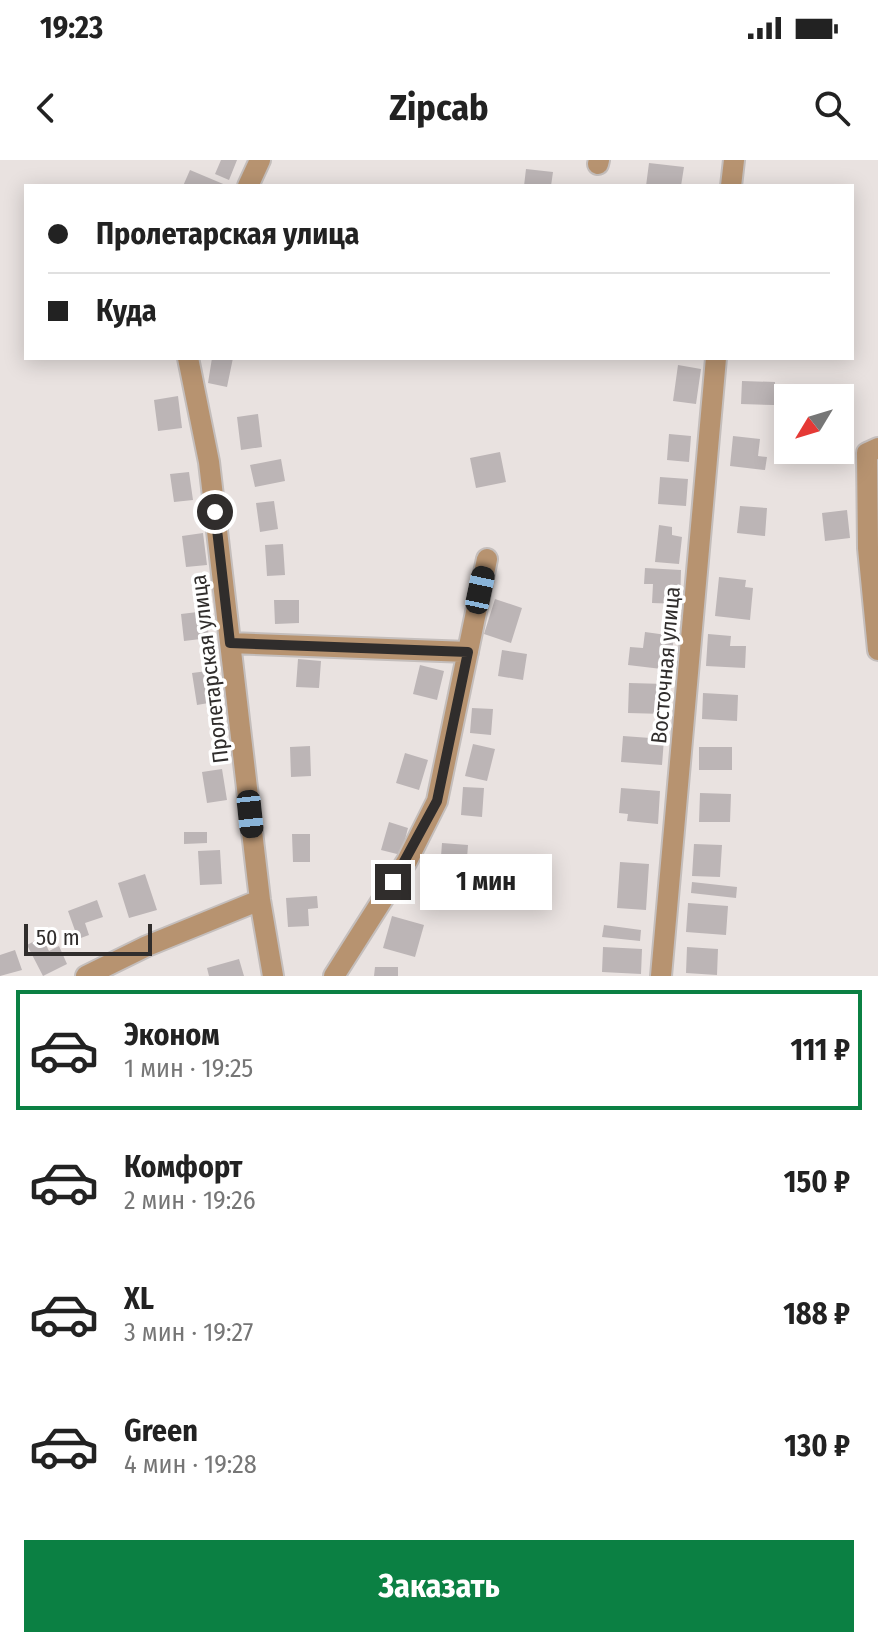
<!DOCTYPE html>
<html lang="ru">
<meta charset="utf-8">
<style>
:root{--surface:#fff;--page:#f6f6f6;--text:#222;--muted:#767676;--line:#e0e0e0;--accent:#0b8043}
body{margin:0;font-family:"Fira Sans Condensed",sans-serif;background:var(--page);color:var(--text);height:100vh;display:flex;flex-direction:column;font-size:30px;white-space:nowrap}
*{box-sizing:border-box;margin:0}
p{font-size:26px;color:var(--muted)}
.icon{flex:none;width:44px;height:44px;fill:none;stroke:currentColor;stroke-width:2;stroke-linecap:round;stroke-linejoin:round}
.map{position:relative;height:816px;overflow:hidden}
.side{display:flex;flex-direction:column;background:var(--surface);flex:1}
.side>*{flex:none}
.banner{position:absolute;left:24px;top:24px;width:830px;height:176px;border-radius:0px;box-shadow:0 4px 20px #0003;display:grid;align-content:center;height:176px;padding:0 24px;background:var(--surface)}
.needle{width:52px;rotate:232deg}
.tools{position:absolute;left:774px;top:224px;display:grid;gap:16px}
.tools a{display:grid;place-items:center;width:80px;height:80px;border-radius:0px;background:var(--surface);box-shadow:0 4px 20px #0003;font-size:40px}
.scale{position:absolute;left:24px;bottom:20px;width:128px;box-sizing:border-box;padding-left:8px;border:4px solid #302d2c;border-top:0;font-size:22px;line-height:28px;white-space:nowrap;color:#302d2c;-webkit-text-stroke:6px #fff;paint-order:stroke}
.end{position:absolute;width:36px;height:36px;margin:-18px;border:10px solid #302d2c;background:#fff;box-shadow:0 0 0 4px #fff}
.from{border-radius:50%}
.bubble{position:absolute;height:56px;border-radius:0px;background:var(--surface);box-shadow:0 4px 20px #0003;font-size:26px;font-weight:700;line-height:56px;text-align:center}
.car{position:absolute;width:24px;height:48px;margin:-24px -12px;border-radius:10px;box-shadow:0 0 6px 2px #0007;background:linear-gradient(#222 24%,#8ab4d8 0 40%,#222 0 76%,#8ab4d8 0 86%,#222 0)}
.banner b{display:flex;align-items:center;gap:28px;height:76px;font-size:30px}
.banner b+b{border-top:2px solid var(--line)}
.banner i{width:20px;height:20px;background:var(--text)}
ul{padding:14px 0 0;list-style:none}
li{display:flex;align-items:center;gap:24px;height:120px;margin:0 16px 12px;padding:0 8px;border:4px solid transparent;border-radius:0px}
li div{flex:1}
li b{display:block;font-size:30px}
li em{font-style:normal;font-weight:700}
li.selected{border-color:var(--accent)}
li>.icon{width:72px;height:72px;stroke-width:1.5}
.cta{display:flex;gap:16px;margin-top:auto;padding:16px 24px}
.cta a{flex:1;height:92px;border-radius:0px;background:var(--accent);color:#fff;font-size:32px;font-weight:700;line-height:92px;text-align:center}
.status{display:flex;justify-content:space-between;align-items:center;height:56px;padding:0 40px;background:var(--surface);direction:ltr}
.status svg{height:22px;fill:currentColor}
header{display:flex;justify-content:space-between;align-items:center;height:104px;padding:0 24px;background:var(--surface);font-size:36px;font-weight:700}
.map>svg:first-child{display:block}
.building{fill:#bcb5b6}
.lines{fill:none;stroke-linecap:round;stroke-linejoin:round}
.minor-casing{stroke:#c4bebc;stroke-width:24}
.minor{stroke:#b79370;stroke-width:20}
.route{stroke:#302d2c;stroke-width:10}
.labels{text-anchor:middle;stroke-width:7;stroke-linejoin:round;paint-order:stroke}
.street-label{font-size:22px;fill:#302d2c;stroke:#fff}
</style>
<div class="status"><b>19:23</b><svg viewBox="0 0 49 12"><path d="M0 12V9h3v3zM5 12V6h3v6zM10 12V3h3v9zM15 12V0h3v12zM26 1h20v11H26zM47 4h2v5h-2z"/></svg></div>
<header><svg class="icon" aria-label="back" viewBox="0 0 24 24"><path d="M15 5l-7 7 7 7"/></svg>Zipcab<svg class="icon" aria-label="search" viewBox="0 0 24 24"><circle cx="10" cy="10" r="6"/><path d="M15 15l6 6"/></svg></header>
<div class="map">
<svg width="878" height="816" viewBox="0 0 878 816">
<rect width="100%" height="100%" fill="#e9e2e0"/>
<path class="building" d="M221 0H237L229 20 215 14Z
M649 3 684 7 681 26H646Z
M526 9 553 12 551 26H524Z
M190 10 228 26H183Z
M212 198H233L227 227 208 223Z
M678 205 701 209 696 244 673 241Z
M742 221 775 222 774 245 741 244Z
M178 236 182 268 158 271 154 240Z
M258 254 262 287 241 290 237 257Z
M669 274 691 276 689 302 667 300Z
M733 276 760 279 758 296 767 297 765 310 730 306Z
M500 292 506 322 476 328 470 298Z
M281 299 285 321 255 327 250 305Z
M189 312 193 340 174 342 170 314Z
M660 317 688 319 686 346 658 344Z
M274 341 278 369 260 372 256 343Z
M740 346 767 348 765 376 737 373Z
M847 350 850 378 825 381 822 353Z
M659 365 672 367V375L682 377 679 404 655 402Z
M203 373 207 405 186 407 182 376Z
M283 384 285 415 267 416 265 385Z
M645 408 681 410 680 444 652 443 653 424H644Z
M719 417 746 420 745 427 753 428 750 460 715 456Z
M495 439 522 448 511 483 484 474Z
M274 440H299V463L275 464Z
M206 451 209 478 184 481 181 454Z
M645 472 674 476 670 510 628 505 630 487 643 488Z
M708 474 731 476 730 486H746L745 508 706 506Z
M502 490 527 494 523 520 498 516Z
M298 499 321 501 319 528 296 527Z
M420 505 444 511 437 540 413 534Z
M215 510 220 541 197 545 192 513Z
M629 523 666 524 665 554 628 553Z
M703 533 738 535 737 561 702 559Z
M472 548 493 549 491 575 470 573Z
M623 576 664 579 662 605 621 602Z
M473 584 495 589 487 621 465 616Z
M310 586 311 616 291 617 290 587Z
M699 587H732V610H699Z
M405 593 428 600 419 630 396 623Z
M222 609 227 640 207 643 202 612Z
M463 627 484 628 482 657 461 655Z
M621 628 660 631 658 664 627 661 628 654 619 653Z
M700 633 731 634 730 662H699Z
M389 662 408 668 401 695 381 690Z
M184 672H207V683L184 684Z
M292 674H310V702H293Z
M442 683 468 685 466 712 440 710Z
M694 684 722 685 720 717 692 716Z
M220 690 222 724 200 725 198 691Z
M620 702 649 704 646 750 617 748Z
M145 714 157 750 129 758 118 723Z
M692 722 737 727 736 738 691 733Z
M431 727H477L478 748H431Z
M317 736 318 748 308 749 309 766 288 767 286 738Z
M97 740 103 757 85 763 89 775 78 779 68 751Z
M688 743 728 746 726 775 686 772Z
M392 756 424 765 415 797 383 788Z
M604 765 641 770 640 781 602 777Z
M42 777 49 791 59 786 67 804 43 816 27 785Z
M603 787 642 789 641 814 602 812Z
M687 787 718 789 717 815 686 813Z
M15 790 22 810 0 816V795Z
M239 799 244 816H209L207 808Z
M375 807H398V816H374Z"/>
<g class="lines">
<defs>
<path id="minor" d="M598 4 599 0
M248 26 260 0
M731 26 734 0
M188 198 209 302 260 740 273 816
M878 288 867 293 868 388 878 490
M230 483 468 492
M86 816 147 786 260 740
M334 816 407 701 437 641 487 399
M661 816 716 198"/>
</defs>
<use href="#minor" class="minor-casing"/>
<use href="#minor" class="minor"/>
</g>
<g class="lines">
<path class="route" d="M215 352 230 483 468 492 437 641 393 722"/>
</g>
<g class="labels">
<g class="street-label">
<text transform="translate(665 505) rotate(-85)" y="8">Восточная улица</text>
<text transform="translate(209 509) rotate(-97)" y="8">Пролетарская улица</text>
</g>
</g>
</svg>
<div class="tools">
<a><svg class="needle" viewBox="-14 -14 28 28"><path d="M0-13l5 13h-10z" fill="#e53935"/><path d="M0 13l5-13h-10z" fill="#767676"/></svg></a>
</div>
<div class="scale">50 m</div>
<i class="end from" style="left:215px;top:352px"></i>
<i class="end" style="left:393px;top:722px"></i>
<div class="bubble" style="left:420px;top:694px;width:132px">1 мин</div>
<i class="car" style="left:480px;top:430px;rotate:12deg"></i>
<i class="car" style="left:250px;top:654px;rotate:174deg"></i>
<div class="banner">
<b><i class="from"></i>Пролетарская улица</b>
<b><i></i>Куда</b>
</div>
</div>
<section class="side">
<ul>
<li class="selected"><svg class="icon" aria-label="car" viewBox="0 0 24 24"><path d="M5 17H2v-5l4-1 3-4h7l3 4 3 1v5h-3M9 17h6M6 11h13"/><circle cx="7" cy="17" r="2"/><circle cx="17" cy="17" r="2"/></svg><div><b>Эконом</b><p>1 мин · 19:25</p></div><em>111 ₽</em></li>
<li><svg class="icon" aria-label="car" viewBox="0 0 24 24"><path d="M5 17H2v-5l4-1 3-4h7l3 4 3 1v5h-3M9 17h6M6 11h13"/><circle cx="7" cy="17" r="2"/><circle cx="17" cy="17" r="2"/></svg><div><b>Комфорт</b><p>2 мин · 19:26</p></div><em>150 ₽</em></li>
<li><svg class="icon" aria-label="car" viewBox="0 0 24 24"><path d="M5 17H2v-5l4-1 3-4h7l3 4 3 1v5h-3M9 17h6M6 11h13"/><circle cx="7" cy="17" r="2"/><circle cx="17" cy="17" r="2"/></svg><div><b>XL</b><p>3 мин · 19:27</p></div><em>188 ₽</em></li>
<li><svg class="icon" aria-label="car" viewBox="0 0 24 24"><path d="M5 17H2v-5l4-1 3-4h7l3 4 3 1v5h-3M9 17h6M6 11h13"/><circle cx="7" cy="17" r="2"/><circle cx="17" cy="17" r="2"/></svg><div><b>Green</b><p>4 мин · 19:28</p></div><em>130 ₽</em></li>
</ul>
<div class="cta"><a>Заказать</a></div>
</section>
